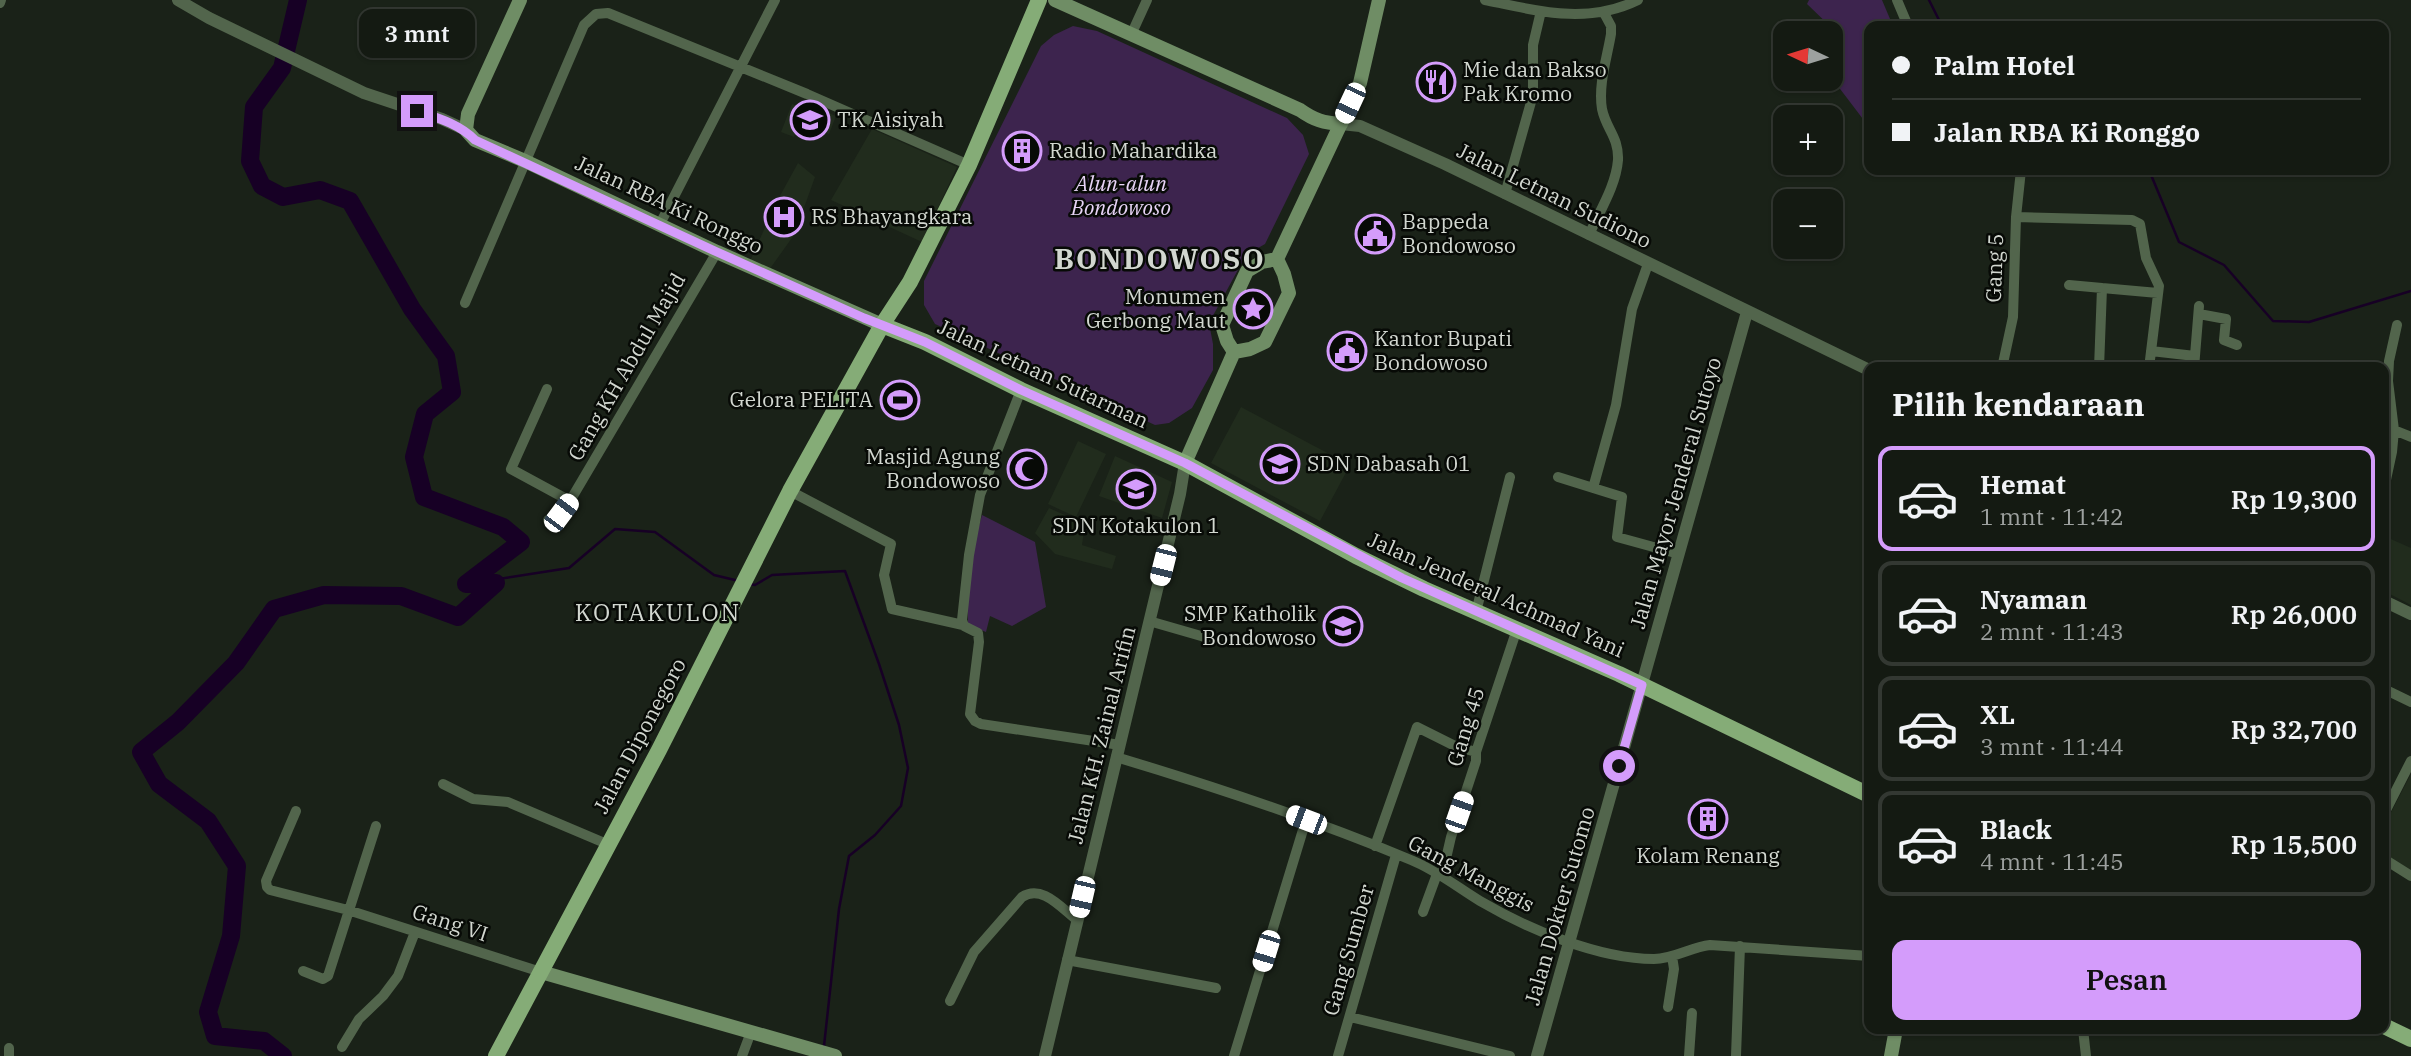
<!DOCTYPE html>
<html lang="id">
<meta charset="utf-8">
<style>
:root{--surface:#141a12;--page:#212720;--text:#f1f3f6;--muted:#9da19f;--line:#333832;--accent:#d49cfb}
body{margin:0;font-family:"IBM Plex Serif",serif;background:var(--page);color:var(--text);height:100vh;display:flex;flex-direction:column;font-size:26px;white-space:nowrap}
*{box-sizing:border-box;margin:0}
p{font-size:23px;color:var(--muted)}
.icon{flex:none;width:38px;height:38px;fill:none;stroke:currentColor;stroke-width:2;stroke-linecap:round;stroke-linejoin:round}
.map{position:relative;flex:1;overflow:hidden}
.drawer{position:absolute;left:1864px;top:362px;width:525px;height:672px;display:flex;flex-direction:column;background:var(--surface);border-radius:14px;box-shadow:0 2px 5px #0004,0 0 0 2px var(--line)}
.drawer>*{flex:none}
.banner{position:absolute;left:1864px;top:21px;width:525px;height:154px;border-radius:14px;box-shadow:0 2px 5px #0004,0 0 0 2px var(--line);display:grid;align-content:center;height:154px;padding:0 28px;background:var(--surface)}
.needle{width:46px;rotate:274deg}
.buttons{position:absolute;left:1773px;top:21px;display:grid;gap:14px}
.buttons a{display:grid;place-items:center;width:70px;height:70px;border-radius:14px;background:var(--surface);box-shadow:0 2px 5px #0004,0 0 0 2px var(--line);font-size:35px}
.end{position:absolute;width:32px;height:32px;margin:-16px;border:9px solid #d49cfb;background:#111;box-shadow:0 0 0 4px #111}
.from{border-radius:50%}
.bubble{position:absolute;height:49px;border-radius:14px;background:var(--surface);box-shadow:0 2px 5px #0004,0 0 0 2px var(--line);font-size:23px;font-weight:600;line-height:49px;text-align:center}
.car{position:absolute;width:21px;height:42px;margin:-21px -10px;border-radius:9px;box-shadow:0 0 5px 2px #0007;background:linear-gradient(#fff 24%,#345 0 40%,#fff 0 76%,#345 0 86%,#fff 0)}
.banner b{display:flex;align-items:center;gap:24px;height:66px;font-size:26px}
.banner b+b{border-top:2px solid var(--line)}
.banner i{width:18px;height:18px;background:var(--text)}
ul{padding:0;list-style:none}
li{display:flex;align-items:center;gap:21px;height:105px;margin:0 14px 10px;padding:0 14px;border:4px solid var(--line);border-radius:14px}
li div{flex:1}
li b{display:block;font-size:26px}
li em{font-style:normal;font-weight:600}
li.on{border-color:var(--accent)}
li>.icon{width:63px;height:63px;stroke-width:1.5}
h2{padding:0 28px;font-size:32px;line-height:84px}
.cta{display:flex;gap:14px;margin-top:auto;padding:14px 28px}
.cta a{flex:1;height:80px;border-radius:14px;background:var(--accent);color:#111;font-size:28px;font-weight:600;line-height:80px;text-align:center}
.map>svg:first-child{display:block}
.built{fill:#212c1d}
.green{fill:#3d244e}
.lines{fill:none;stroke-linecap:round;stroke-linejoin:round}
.stream{stroke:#170025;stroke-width:2.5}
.river{stroke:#170025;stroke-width:18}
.minor{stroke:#52654c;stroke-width:10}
.tertiary{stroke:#52654c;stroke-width:12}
.secondary{stroke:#6f8d65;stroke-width:14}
.primary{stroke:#85ac77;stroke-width:16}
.route{stroke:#d49cfb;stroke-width:9}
.labels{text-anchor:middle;stroke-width:5;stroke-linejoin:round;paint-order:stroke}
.poi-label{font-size:21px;fill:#d2d7d0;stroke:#070a06;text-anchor:start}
.park-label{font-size:21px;font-style:italic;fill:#e8d4f7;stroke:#070a06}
.street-label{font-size:21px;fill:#d2d7d0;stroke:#070a06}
.quarter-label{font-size:24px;letter-spacing:2px;fill:#d2d7d0;stroke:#070a06}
.district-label{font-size:28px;font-weight:bold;letter-spacing:2px;fill:#d2d7d0;stroke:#070a06}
</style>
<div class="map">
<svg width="2411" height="1056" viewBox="0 0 2411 1056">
<rect width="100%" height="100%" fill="#1a2218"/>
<path class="built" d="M792 104 824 116 826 112 836 116 829 134 800 123 794 137 781 132Z
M872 129 957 167 922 242 831 200Z
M798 163 815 177 805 205 792 228 794 235 769 270 750 261 776 203Z
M1241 407 1350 465 1320 521 1211 463Z
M1078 441 1106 454 1076 517 1048 504Z
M1115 456 1172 482 1162 518 1099 496Z
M1049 508 1085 524 1082 545 1116 556 1112 569 1055 554 1035 533Z
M2384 536 2411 548V605L2384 591Z
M2411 774V871L2384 855V826Z"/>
<path class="green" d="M1809 0H1882L1893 26H1869V127L1831 77V39L1835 31 1807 4Z
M1073 26 1097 31 1287 118 1303 135 1309 154 1265 244 1246 255 1209 323 1213 344V370L1192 408 1169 423 1155 425 935 324 924 305V281L1041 46 1054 35Z
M982 515 1035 542 1046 607 1012 626 990 616 986 632 968 625 967 569Z"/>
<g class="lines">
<path class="stream" d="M1929 0 1942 26
M2149 170 2179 242 2224 265 2273 321 2309 322 2411 291
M466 584 569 568 615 529 655 532 714 575 739 581
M749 584 755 585 772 575 845 571 879 664 899 725 908 768 901 806 875 835 849 856 839 909 824 1046"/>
<path class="river" d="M283 1056 264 1041 215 1036 208 1012 231 936 237 866 208 821 159 784 141 752 178 722 236 663 274 609 324 595 401 596 458 617 496 583 466 584 521 542 503 527 424 497 414 457 425 414 452 392 446 356 412 309 350 201 320 190 283 197 262 186 250 161 254 107 282 68 298 0"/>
<path class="minor" d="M1485 0C1538 11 1587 25 1638 0
M1897 0 1908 26
M0 3 1 0
M1131 35 1147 0
M1505 194 1533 95V45L1541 11
M2016 217 2132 220 2140 224 2146 258 2159 286 2149 368
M660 224 775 0
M1589 235C1599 212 1616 186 1618 160 1619 137 1606 129 1602 109 1598 85 1607 58 1611 34V26L1604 13
M2069 285 2102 288
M465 303 584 25 596 14 608 13 807 94 969 165
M2199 314 2226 319 2224 340 2237 345
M2151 351 2195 356
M2002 368 2013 317 2016 217 2021 170
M2099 368 2102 288 2158 293
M2194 368 2199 306
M547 389 511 469 570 501
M1021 390 980 495 969 555 962 620 964 626 978 633 979 642 970 714 975 721 981 724 1120 745
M2394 430 2411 437
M1558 477 1622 497 1617 537 1679 554
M1593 488 1616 405 1632 309 1648 264
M2384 489 2392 452 2394 430 2388 381 2389 361 2397 325
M790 491 891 544 884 575 892 609 963 625
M548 520 561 513 570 501 717 252
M1476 612 1510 477
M1149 621 1215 640
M2384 689 2411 702
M1116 757C1216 787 1315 820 1411 860 1436 870 1457 887 1480 901 1528 929 1598 959 1654 959 1674 959 1691 947 1710 945L1869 956
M443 784 473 799 508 802 607 844
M296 811 266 881 267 887 270 890 348 910 541 972
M2384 814 2411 761
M1375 846 1417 727 1455 746 1476 752
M2384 859 2411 876
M1442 876 1451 837 1476 761V752L1517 629
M1423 912 1437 874
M1067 960 1216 988
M303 971 323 979 328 976 376 826
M950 1001 974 952 1022 897C1042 884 1061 908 1077 920
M1668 1007 1674 969 1672 956
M1350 1017 1510 1056
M2083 1029 2086 1056
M342 1047 359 1019 383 996 398 976 415 932
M9 1056V1048
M742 1056 751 1032
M1234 1056 1306 820
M1338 1056 1396 855
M1689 1056 1692 1013
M1736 1056 1740 946"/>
<path class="tertiary" d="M178 0 209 18 364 93 442 119 466 130
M1341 124 1360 126 1445 164 1869 370
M2384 601 2411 614
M1045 1056 1180 494 1185 463
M1537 1056 1747 312"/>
<path class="secondary" d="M520 0 468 114 466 130 475 140 525 161 717 252 882 325
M1055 0 1300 110C1314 120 1324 123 1341 124
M1277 259 1360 83 1379 0
M1234 352 1250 349 1265 342 1289 293 1284 274 1277 259
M1234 352 1227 341 1222 325 1247 271 1262 262 1277 259
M1185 463 1234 352
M541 972 835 1056
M1891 1056 1896 1029"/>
<path class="primary" d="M882 325 925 342 1021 390 1185 463 1356 556 1424 589 1619 674 1869 795
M2384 1026 2411 1039
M496 1056 659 750 790 491 882 325 910 282 969 165 1039 0"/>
</g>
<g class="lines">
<path class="route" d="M417 111C438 118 459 124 475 140L717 252 864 318 925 342 1021 390 1185 463 1402 578 1642 685 1619 766"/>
</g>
<defs>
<symbol id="restaurant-ring" viewBox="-11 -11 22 22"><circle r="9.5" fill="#070a06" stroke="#d49cfb" stroke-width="1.5"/><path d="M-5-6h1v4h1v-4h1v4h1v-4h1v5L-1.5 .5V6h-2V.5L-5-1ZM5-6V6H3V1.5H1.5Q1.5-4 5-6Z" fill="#d49cfb"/></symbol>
<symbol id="school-ring" viewBox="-11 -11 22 22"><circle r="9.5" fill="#070a06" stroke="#d49cfb" stroke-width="1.5"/><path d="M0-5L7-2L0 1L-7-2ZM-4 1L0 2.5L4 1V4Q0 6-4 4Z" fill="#d49cfb"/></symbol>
<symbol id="building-ring" viewBox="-11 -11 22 22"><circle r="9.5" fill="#070a06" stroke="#d49cfb" stroke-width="1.5"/><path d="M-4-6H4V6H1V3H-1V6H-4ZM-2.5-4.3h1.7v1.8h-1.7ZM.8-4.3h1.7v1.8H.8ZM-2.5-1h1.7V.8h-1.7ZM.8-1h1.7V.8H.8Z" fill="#d49cfb"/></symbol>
<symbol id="hospital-ring" viewBox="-11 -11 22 22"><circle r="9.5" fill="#070a06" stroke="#d49cfb" stroke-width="1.5"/><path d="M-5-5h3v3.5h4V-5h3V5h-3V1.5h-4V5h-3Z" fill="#d49cfb"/></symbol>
<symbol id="civic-ring" viewBox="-11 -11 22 22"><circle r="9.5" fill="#070a06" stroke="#d49cfb" stroke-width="1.5"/><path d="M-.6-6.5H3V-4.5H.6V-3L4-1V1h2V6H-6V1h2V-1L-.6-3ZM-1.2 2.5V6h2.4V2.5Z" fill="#d49cfb"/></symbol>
<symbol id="sight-ring" viewBox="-11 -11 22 22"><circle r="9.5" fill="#070a06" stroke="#d49cfb" stroke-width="1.5"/><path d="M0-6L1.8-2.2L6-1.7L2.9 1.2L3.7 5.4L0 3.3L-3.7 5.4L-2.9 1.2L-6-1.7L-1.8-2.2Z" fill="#d49cfb"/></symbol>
<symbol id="stadium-ring" viewBox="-11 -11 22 22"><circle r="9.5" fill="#070a06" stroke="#d49cfb" stroke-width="1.5"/><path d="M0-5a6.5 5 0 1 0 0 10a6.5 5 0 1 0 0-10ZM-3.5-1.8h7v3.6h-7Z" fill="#d49cfb"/></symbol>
<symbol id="mosque-ring" viewBox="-11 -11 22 22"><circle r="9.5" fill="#070a06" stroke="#d49cfb" stroke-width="1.5"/><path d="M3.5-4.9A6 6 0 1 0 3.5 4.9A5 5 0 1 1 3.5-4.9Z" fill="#d49cfb"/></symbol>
</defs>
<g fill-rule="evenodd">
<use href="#restaurant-ring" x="1414" y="60" width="44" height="44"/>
<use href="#school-ring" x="788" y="98" width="44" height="44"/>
<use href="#building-ring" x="1000" y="129" width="44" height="44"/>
<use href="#hospital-ring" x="762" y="195" width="44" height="44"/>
<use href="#civic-ring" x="1353" y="212" width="44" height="44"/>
<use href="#sight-ring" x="1231" y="287" width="44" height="44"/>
<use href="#civic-ring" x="1325" y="329" width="44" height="44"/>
<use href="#stadium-ring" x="878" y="378" width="44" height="44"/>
<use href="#school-ring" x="1258" y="442" width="44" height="44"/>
<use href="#mosque-ring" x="1005" y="447" width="44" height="44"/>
<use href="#school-ring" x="1114" y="467" width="44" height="44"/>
<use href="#school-ring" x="1321" y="604" width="44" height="44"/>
<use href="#building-ring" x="1686" y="797" width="44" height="44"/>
</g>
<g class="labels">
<g class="poi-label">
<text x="1463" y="77">Mie dan Bakso<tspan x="1463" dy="24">Pak Kromo</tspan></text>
<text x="837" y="127">TK Aisiyah</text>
<text x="1049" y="158">Radio Mahardika</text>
<text x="811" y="224">RS Bhayangkara</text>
<text x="1402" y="229">Bappeda<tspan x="1402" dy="24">Bondowoso</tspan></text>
<text x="1226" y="304" text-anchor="end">Monumen<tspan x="1226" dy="24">Gerbong Maut</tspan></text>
<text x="1374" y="346">Kantor Bupati<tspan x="1374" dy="24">Bondowoso</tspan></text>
<text x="873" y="407" text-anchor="end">Gelora PELITA</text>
<text x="1000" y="464" text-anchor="end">Masjid Agung<tspan x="1000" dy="24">Bondowoso</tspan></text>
<text x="1307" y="471">SDN Dabasah 01</text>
<text x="1136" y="533" text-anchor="middle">SDN Kotakulon 1</text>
<text x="1316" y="621" text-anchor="end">SMP Katholik<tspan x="1316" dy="24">Bondowoso</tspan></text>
<text x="1708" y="863" text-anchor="middle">Kolam Renang</text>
</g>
<g class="park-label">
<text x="1121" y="191">Alun-alun<tspan x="1121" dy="24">Bondowoso</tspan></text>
</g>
<g class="street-label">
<text transform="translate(1554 196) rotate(26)" y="7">Jalan Letnan Sudiono</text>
<text transform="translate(669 205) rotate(25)" y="7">Jalan RBA Ki Ronggo</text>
<text transform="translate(1995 268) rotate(-88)" y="7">Gang 5</text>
<text transform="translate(627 367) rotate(-60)" y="7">Gang KH Abdul Majid</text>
<text transform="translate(1043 374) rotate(25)" y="7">Jalan Letnan Sutarman</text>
<text transform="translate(1676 493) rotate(-74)" y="7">Jalan Mayor Jenderal Sutoyo</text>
<text transform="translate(1496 595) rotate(24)" y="7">Jalan Jenderal Achmad Yani</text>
<text transform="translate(1466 727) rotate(-73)" y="7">Gang 45</text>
<text transform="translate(1102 735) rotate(-76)" y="7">Jalan KH. Zainal Arifin</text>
<text transform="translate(640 736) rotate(-62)" y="7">Jalan Diponegoro</text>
<text transform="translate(1471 874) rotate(28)" y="7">Gang Manggis</text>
<text transform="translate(1560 906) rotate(-74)" y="7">Jalan Dokter Sutomo</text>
<text transform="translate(450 923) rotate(18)" y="7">Gang VI</text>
<text transform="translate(1349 950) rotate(-74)" y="7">Gang Sumber</text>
</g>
<g class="quarter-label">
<text x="658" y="621">KOTAKULON</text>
</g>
<g class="district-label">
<text x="1160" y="269">BONDOWOSO</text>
</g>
</g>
</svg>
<div class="buttons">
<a><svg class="needle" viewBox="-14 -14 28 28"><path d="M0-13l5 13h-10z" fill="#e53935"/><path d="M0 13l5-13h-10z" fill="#9da19f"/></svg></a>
<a>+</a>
<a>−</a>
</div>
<i class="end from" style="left:1619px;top:766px"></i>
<i class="end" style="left:417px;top:111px"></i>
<div class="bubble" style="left:359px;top:9px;width:116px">3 mnt</div>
<i class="car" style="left:1350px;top:103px;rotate:205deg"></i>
<i class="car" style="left:561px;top:513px;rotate:37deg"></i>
<i class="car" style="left:1163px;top:565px;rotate:194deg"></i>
<i class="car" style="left:1459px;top:812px;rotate:19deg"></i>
<i class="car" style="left:1306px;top:820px;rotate:291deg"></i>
<i class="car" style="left:1082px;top:897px;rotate:193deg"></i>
<i class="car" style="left:1266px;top:951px;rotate:197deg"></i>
<div class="banner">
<b><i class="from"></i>Palm Hotel</b>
<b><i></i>Jalan RBA Ki Ronggo</b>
</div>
<section class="drawer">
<h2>Pilih kendaraan</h2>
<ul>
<li class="on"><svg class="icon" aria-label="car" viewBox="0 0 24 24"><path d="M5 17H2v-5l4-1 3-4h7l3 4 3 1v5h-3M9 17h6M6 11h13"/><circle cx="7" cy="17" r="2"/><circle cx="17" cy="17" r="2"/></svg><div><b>Hemat</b><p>1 mnt · 11:42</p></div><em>Rp 19,300</em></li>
<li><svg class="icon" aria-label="car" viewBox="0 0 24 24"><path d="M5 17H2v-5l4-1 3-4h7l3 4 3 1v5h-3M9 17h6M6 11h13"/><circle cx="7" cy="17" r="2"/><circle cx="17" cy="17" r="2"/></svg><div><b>Nyaman</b><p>2 mnt · 11:43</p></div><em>Rp 26,000</em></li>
<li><svg class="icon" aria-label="car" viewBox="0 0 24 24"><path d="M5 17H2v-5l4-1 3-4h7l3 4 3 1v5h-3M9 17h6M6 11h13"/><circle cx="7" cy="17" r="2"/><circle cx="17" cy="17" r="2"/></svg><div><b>XL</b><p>3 mnt · 11:44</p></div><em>Rp 32,700</em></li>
<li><svg class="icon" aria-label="car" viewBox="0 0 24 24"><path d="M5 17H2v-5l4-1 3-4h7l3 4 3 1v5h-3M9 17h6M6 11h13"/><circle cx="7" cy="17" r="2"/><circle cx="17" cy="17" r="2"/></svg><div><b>Black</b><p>4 mnt · 11:45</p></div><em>Rp 15,500</em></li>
</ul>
<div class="cta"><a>Pesan</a></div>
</section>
</div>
